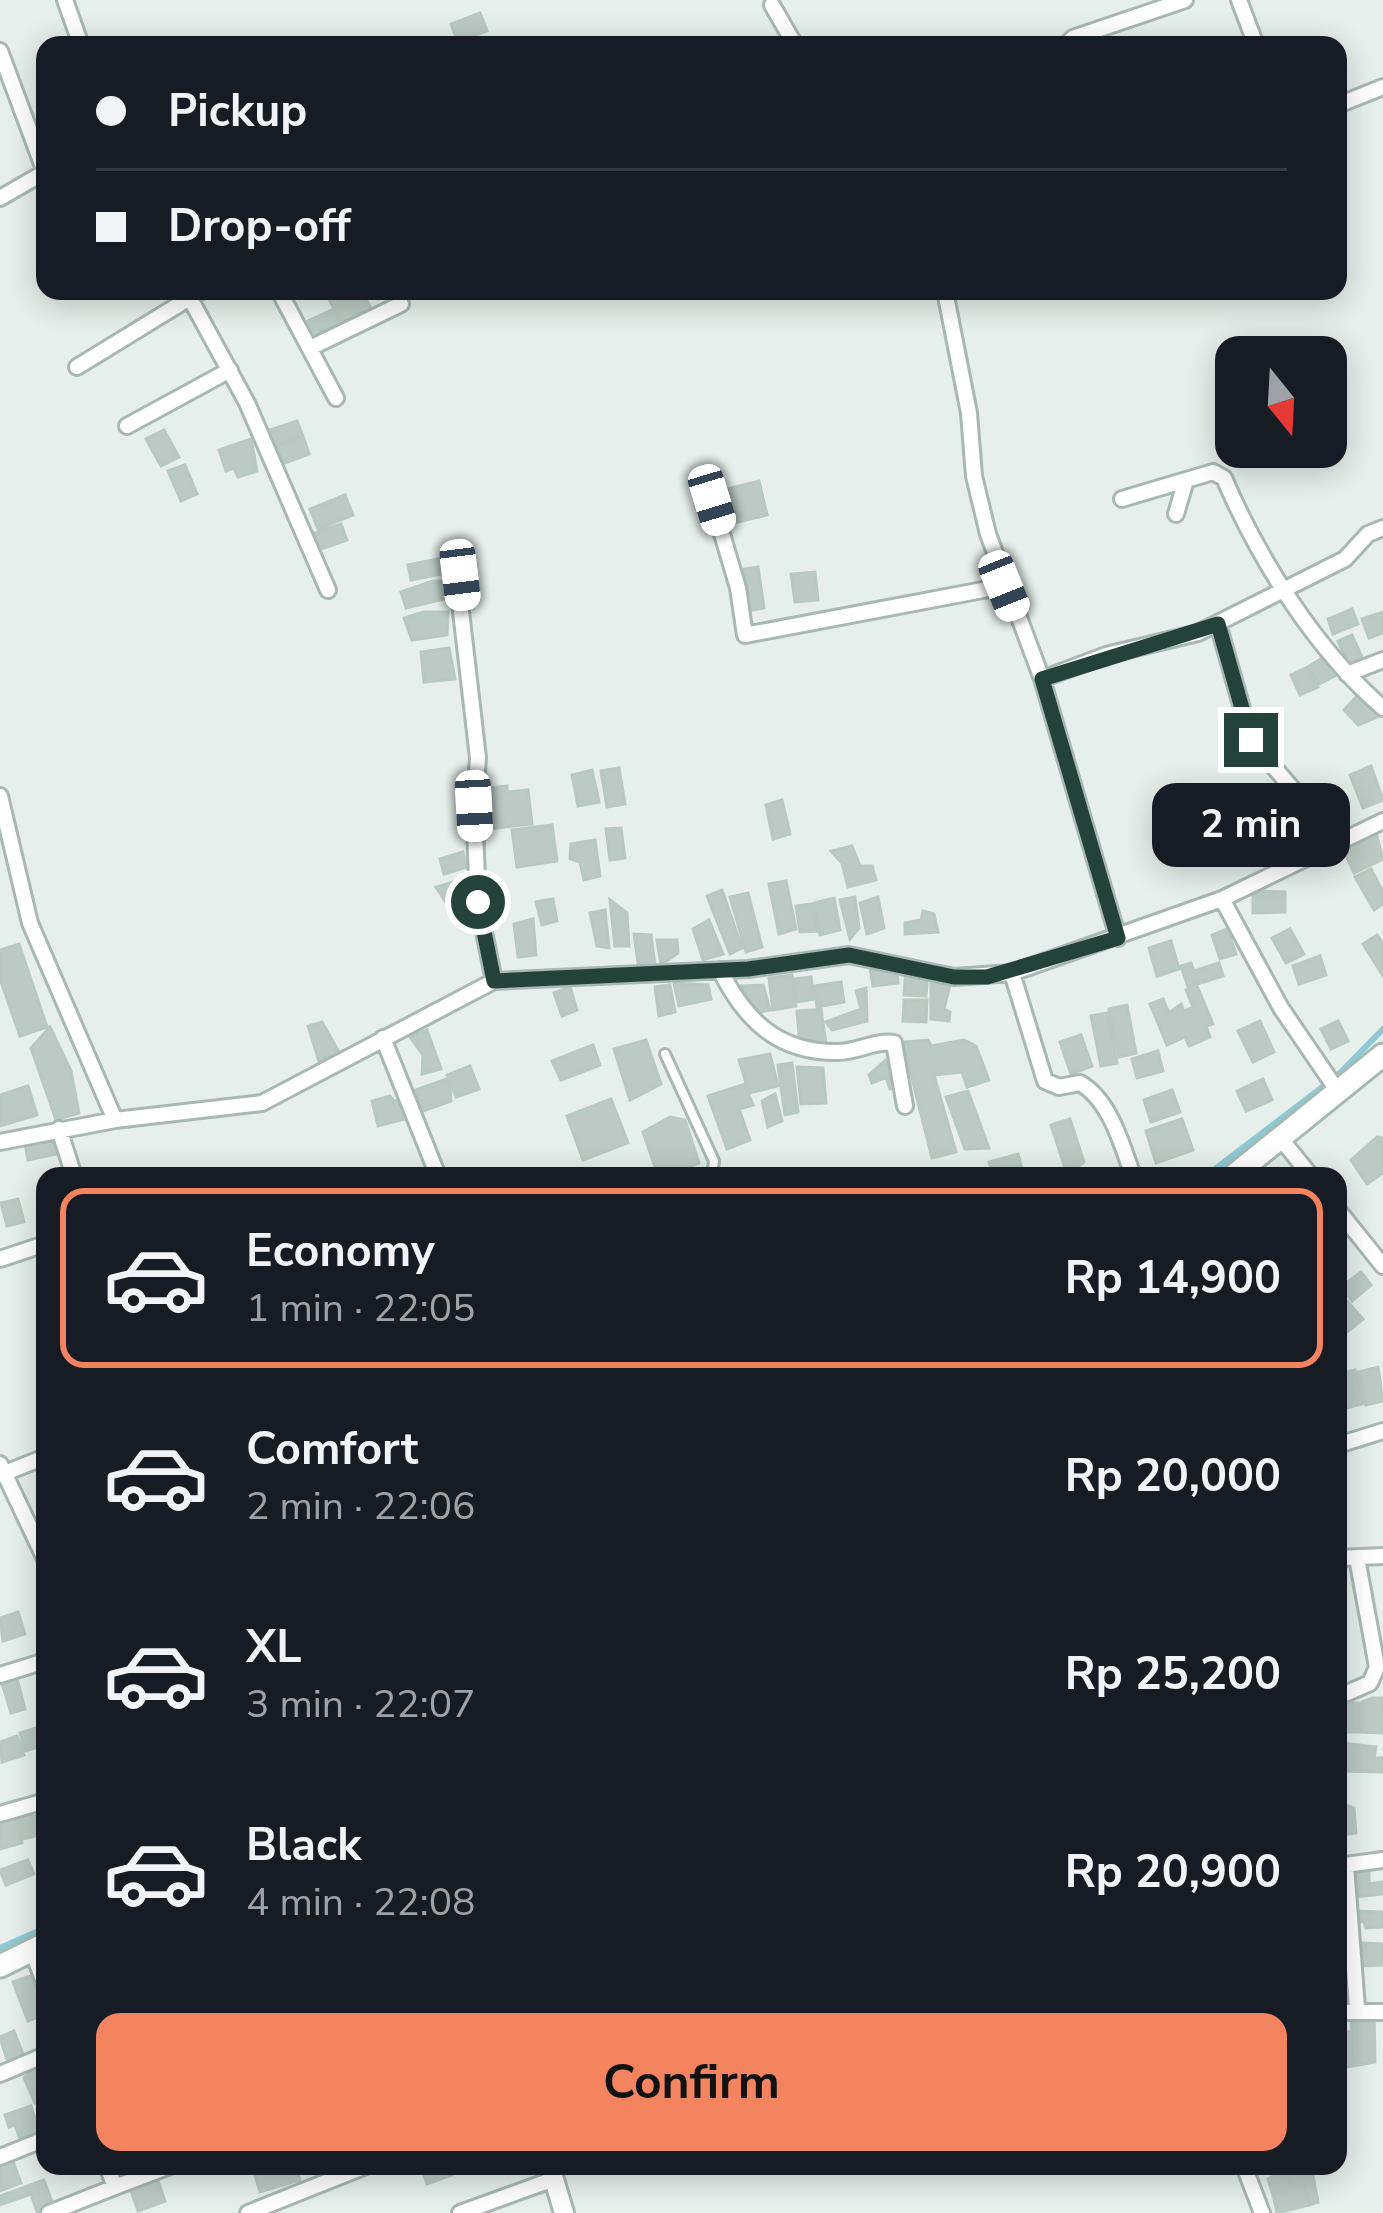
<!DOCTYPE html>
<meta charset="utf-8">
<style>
:root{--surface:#171b24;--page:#20242c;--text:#f1f3f6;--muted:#9ea1a6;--line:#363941;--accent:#f4845f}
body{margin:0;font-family:"Nunito Sans",sans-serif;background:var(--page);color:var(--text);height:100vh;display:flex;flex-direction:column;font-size:45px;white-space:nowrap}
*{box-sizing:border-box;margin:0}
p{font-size:39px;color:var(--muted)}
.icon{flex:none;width:66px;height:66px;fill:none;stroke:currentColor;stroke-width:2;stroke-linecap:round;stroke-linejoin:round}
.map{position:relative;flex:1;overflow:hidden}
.panel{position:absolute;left:36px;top:1167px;width:1311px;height:1008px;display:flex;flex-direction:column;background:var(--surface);border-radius:24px;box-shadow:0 6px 30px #0003}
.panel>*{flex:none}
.top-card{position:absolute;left:36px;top:36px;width:1311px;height:264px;border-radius:24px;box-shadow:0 6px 30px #0003;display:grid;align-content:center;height:264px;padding:0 60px;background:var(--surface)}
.needle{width:78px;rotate:162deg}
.buttons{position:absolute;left:1215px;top:336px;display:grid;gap:24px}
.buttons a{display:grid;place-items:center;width:132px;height:132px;border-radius:24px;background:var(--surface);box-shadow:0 6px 30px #0003;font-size:60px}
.end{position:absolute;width:54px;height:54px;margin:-27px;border:15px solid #24423a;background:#fff;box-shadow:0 0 0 6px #fff}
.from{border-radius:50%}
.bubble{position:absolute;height:84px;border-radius:24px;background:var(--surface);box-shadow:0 6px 30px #0003;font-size:39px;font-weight:700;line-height:84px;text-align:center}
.car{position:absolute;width:36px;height:72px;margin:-36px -18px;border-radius:15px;box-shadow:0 0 9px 3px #0007;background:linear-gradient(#fff 24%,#345 0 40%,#fff 0 76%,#345 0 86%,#fff 0)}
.top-card b{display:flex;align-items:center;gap:42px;height:114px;font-size:45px}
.top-card b+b{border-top:3px solid var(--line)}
.top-card i{width:30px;height:30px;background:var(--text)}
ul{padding:21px 0 0;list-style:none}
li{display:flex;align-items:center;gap:36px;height:180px;margin:0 24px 18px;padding:0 36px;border:6px solid transparent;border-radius:24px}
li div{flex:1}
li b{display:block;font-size:45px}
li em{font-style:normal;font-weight:700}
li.active{border-color:var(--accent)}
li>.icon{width:108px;height:108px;stroke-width:1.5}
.action{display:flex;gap:24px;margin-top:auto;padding:24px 60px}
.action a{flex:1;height:138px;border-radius:24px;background:var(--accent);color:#111;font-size:48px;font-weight:700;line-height:138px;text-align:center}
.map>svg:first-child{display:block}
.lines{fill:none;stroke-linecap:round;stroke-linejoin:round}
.stream{stroke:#8ec9d4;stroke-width:6}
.building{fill:#bbcac4;stroke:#b8c9c2;stroke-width:3}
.service-casing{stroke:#a8b8b2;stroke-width:14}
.minor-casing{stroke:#a8b8b2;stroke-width:20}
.tertiary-casing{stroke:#a8b8b2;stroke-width:24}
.secondary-casing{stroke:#a4bbb3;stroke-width:27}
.service{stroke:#fff;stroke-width:8}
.minor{stroke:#fff;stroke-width:14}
.tertiary{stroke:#fff;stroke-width:18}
.secondary{stroke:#fff;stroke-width:21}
.route{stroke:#24423a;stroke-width:15}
</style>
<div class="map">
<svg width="1383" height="2213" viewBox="0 0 1383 2213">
<rect width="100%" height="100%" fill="#e6efeb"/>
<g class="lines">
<path class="stream" d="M1206 1176 1337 1076 1383 1029
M0 1948 45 1928"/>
</g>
<path class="building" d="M480 13 487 31 458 42 451 24Z
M325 291H362L371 308 340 322Z
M334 309 340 322 315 334 308 321Z
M297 421 303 436 273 447 267 431Z
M164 430 179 457 161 466 146 439Z
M303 436 309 454 279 465 273 447Z
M251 439 257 471 238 477 234 468 226 471 219 450Z
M185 465 197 494 181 501 168 471Z
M759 481 767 515 726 525 718 491Z
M345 495 353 515 318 529 310 509Z
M341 524 347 540 318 550 312 534Z
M443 558 446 573 411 580 408 565Z
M758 567 764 608 746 611 738 570Z
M815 572 818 600 795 602 791 574Z
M433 581H448V598L406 608 401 592Z
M1352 609 1358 624 1333 634 1328 619Z
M424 612H448L447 635 412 640 404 618Z
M1383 612V633L1369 638 1362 619Z
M1352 635 1362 657 1348 664 1338 641Z
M449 648 455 679 424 682 421 652Z
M1327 655 1342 672 1319 684 1308 667Z
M1308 667 1318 687 1300 695 1291 675Z
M1358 695 1382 715 1358 725 1344 710Z
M1371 766 1383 800 1363 808 1350 775Z
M619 768 625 804 607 807 601 771Z
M592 770 599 802 578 806 572 775Z
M1330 785 1344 817 1325 826 1311 794Z
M507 786V792L528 790 532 824 488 829 483 789Z
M782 800 790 834 773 839 766 805Z
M552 825 557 861 517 867 512 830Z
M621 828 625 858 610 860 606 829Z
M1376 833 1383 859 1354 873 1343 849Z
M595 840 600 876 584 880 580 862 570 859 571 844Z
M852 846 860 866H872L876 880 848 887 842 863 831 851Z
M463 852 467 867 444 874 440 859Z
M1371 869 1383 892V904L1374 910 1355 877Z
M463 879 465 909 451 910 436 887Z
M786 881 796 929 779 934 769 884Z
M722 890 742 948 730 954 707 896Z
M1253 891 1285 892V912L1253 913Z
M748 893 762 947 746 952 730 897Z
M855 897 859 928 850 939 840 900Z
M878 897 884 928 867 934 860 903Z
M834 898 840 930 820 935 814 903Z
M553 899 557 921 542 925 536 902Z
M610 900 627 913 629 946H615Z
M812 904 817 931 800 932 796 906Z
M605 910 609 948 597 946 590 913Z
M923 911 934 914 938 932 905 934V923L921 920Z
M533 919 536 955 518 957 514 924Z
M709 920 723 954 703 960 693 929Z
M1227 929 1236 954 1220 959 1212 935Z
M1290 929 1304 954 1286 963 1272 938Z
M634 934 651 935 655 966 639 970Z
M1377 935 1383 943V976L1363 944Z
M657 940H677L678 953 661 965Z
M1171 941 1179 969 1157 976 1149 948Z
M19 944 47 1027 20 1036 0 979V950Z
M1320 956 1326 975 1299 984 1293 966Z
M1191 963 1194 971 1219 963 1223 976 1188 987 1181 966Z
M906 967 928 974 926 996 904 995Z
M870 968H897L898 983 873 986Z
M792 975 796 1006 773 1010 769 978Z
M811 977 814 999 797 1002 794 979Z
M841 982 844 1002 817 1007 814 986Z
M674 983 708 985 711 999 679 1006Z
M931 983 950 985 944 1009 950 1012 949 1021 931 1019Z
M670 985 675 1012 659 1016 655 987Z
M763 985 770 1010 752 1014 742 986Z
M1197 986 1213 1024 1206 1026 1210 1037 1189 1046 1185 1037 1167 1045 1150 1004 1163 999 1169 1013 1181 1004 1184 1011 1193 1007 1186 990Z
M570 987 577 1010 562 1016 554 993Z
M866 988 867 1021 832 1030 826 1022 861 1009 856 991Z
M904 1000H927L926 1022 903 1021Z
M1127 1005 1136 1053 1119 1057 1109 1009Z
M821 1009 826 1044 800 1046 797 1011Z
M1107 1013 1117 1063 1101 1066 1091 1016Z
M1260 1021 1274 1052 1253 1062 1238 1031Z
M1338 1021 1348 1041 1331 1049 1321 1029Z
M322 1022 340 1054 319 1061 308 1026Z
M50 1027 71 1071 79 1113 56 1120 31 1048Z
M427 1030 441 1069 422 1074 423 1055 410 1037Z
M1081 1035 1092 1066 1071 1074 1060 1042Z
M646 1040 661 1084 630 1100 614 1049Z
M928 1040 931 1046 964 1040 976 1046 989 1080 967 1087 962 1072 934 1075 956 1152 932 1158 903 1042Z
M593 1045 600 1065 561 1080 552 1061Z
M1158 1051 1163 1071 1137 1078 1132 1059Z
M770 1054 778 1086 749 1093 739 1060Z
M887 1059 896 1087 890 1089 886 1077 872 1083 869 1075Z
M792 1063 798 1112 785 1115 778 1065Z
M470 1066 479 1089 456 1097 447 1075Z
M797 1067 823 1068 826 1103 801 1104Z
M449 1078 451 1101 423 1111 416 1090Z
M1263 1079 1272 1100 1246 1111 1237 1091Z
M745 1084 753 1105 739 1109 750 1140 727 1149 708 1096Z
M28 1086 37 1115 0 1126V1095Z
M1172 1090 1180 1112 1151 1122 1144 1100Z
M968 1091 989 1148 965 1149 946 1097Z
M775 1094 782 1121 768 1127 762 1101Z
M390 1096 395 1102 400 1097 405 1119 378 1126 372 1101Z
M611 1099 628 1143 583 1160 567 1116Z
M670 1117 685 1120 699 1163 667 1175 665 1168 655 1167 643 1132Z
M1070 1119 1084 1162 1071 1172 1065 1168 1051 1125Z
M1182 1119 1193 1150 1156 1163 1146 1131Z
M1377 1137 1383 1138V1173L1367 1184 1351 1160Z
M53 1138 56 1154 28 1160 25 1144Z
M1018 1154 1024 1176H993L989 1162Z
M18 1199 24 1222 7 1226 1 1203Z
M1361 1272 1371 1285 1352 1301 1341 1287Z
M1338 1291 1363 1319 1346 1333 1338 1324Z
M1378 1367 1383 1401 1366 1405 1358 1372Z
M1355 1370 1363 1404 1342 1409 1338 1374Z
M18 1612 25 1634 3 1641 0 1618Z
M16 1675 25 1709 11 1713 1 1680Z
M1373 1698H1383L1382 1733 1361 1732 1362 1702Z
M1339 1703H1360L1359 1732H1339Z
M45 1725V1745L25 1751 20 1733Z
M17 1736 24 1755 2 1762 0 1742Z
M1342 1743 1376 1747 1374 1758H1383L1382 1772 1338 1771Z
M1345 1805 1354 1808 1356 1833 1341 1835 1339 1806Z
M33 1808 40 1835 23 1839 16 1813Z
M13 1813 22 1843 0 1849V1817Z
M28 1860 34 1874 6 1885 0 1870Z
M1369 1866V1884L1383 1882V1894L1353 1897 1350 1870Z
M1352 1911 1383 1912V1927L1366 1928 1364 1921 1353 1924Z
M1363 1943 1383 1944V1965L1361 1966Z
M31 1976 45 2014 28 2021 13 1982Z
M1374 2013 1375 2062 1353 2066 1351 2014Z
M14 2031 24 2057 8 2063 0 2037Z
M1338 2031 1350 2032 1353 2066 1338 2068Z
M36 2067 45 2098 35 2103 24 2078Z
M31 2106 41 2138 29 2142 28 2137 20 2139 15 2125 9 2127 5 2115Z
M12 2159 21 2183 0 2191V2163Z
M273 2166H296L300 2180 260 2192 254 2172Z
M421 2166H449L452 2175 427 2184Z
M1300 2166H1311L1318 2202 1309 2205 1304 2185 1293 2189 1288 2172Z
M1287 2169 1293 2189 1273 2195 1268 2179Z
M156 2175 165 2201 138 2211 130 2188Z
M44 2180 54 2207 37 2212 31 2194 0 2205V2196Z
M1304 2185 1309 2205 1277 2213 1273 2195Z"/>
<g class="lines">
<defs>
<path id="service" d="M665 1054 714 1161 712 1176"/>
<path id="minor" d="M65 0 81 45
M1239 0 1256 45
M772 5 795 45
M1066 45 1073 38 1185 0
M0 51 45 172
M1338 105 1383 87
M0 198 45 172
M186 291 247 403 328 590
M279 291 336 398
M945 291 969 413 974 476 988 534 1042 679 1118 938
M310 348 401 304
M77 367 201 291
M127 426 230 370
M1122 499 1213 472 1224 478C1259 560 1316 650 1383 708
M712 500 738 588 745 635 1004 586
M1176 514 1186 480
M454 551 478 758 474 806 478 902 494 981
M1218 624 1251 740 1296 793 1329 848
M1347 674 1383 660
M1042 679 1106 655 1198 633 1345 559 1368 534 1383 528
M0 796 30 923 115 1120
M1222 899 1281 1008 1339 1093
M720 970C745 1020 778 1053 838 1052 857 1052 876 1040 894 1043L905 1106
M1012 973 1045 1081 1059 1087 1080 1083C1110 1100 1122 1145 1133 1176
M383 1038 438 1176
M59 1129 74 1176
M1281 1139 1311 1176
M0 1142 115 1120 262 1103 494 981 748 969 849 955 954 977 1012 973 1222 899 1383 821
M1338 1210 1383 1266
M0 1259 45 1244
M1338 1445 1383 1431
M0 1464 45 1559
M0 1475 45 1457
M1338 1558 1383 1556
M0 1675 45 1661
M1338 1697 1370 1683 1377 1667 1357 1558
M0 1814 45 1801
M1338 1866 1383 1860
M1346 1866 1357 2008
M32 1950 45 1985
M1338 2012H1383
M0 2074 45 2055
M0 2157 45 2139
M1244 2166 1262 2213
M115 2187 170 2166
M49 2213 115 2187 107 2166
M248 2213 366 2166
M460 2213 554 2179"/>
<path id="tertiary" d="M550 2166 564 2213"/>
<path id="secondary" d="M1233 1176 1383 1055
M0 1966 45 1944"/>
</defs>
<use href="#service" class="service-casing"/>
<use href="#minor" class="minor-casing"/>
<use href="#tertiary" class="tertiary-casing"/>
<use href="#secondary" class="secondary-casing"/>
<use href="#service" class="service"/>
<use href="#minor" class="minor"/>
<use href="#tertiary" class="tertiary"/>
<use href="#secondary" class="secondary"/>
</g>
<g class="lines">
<path class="route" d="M478 902 494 981 748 969 849 955 954 977H987L1118 938 1042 679 1218 624 1251 740"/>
</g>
</svg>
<div class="buttons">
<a><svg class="needle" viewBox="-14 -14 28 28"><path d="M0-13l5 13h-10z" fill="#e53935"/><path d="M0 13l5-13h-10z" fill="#9ea1a6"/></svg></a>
</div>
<i class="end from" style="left:478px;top:902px"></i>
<i class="end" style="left:1251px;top:740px"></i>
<div class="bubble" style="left:1152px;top:783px;width:198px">2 min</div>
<i class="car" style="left:712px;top:500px;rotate:163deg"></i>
<i class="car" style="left:460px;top:575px;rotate:173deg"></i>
<i class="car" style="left:1004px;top:586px;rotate:158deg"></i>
<i class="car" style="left:474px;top:806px;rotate:177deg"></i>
<div class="top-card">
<b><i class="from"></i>Pickup</b>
<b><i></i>Drop-off</b>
</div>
<section class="panel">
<ul>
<li class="active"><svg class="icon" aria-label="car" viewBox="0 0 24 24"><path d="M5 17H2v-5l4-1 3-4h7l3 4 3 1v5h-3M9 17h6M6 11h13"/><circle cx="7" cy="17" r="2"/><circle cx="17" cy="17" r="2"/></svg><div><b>Economy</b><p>1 min · 22:05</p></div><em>Rp 14,900</em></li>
<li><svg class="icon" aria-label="car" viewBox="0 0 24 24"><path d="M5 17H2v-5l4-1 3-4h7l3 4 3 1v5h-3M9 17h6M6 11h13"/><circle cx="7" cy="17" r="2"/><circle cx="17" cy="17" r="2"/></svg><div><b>Comfort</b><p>2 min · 22:06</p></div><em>Rp 20,000</em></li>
<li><svg class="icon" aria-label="car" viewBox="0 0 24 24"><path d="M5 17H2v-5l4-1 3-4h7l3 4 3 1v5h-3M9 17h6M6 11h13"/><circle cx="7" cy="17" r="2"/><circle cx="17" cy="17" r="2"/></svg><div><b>XL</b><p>3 min · 22:07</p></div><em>Rp 25,200</em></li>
<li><svg class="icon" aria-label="car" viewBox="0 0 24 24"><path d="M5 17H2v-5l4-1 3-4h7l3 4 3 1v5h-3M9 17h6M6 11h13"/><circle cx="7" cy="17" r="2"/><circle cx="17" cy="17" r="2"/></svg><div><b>Black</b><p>4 min · 22:08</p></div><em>Rp 20,900</em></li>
</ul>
<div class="action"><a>Confirm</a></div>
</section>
</div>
